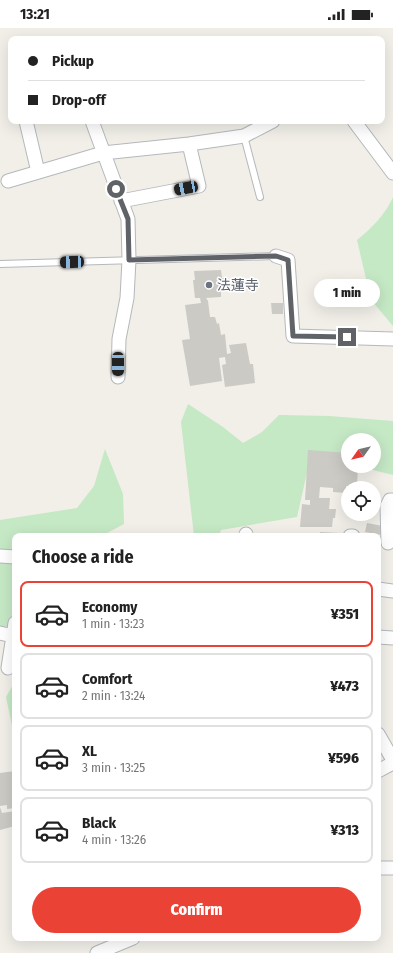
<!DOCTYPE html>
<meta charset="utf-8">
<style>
:root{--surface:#fff;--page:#f2f2f2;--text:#222;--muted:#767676;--line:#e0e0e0;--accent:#ea4335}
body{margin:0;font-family:"Fira Sans Condensed","Noto Sans JP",sans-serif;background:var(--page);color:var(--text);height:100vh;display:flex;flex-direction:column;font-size:15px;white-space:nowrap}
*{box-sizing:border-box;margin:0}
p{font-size:13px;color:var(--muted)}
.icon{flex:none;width:22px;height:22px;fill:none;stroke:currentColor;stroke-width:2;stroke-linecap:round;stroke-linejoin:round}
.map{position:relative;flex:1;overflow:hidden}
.panel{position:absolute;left:12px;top:505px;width:369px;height:408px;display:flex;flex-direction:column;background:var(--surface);border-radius:8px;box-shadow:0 4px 16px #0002}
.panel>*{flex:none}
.hud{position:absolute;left:8px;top:8px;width:377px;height:88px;border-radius:8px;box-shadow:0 4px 16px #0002;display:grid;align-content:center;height:88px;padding:0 20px;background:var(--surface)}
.needle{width:26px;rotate:236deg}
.buttons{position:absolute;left:341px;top:405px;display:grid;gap:8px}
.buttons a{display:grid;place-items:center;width:40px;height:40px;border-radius:50%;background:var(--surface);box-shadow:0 4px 16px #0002;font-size:20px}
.end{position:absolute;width:18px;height:18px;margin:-9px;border:5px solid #5f6368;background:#fff;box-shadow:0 0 0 2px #fff}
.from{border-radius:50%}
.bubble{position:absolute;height:28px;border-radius:14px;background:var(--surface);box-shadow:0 4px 16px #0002;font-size:13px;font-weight:800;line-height:28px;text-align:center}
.car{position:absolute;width:12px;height:24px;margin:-12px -6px;border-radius:5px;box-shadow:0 0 3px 1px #0007;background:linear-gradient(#222 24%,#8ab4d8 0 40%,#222 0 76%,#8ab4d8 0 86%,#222 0)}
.hud b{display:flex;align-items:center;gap:14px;height:38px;font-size:15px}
.hud b+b{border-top:1px solid var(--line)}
.hud i{width:10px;height:10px;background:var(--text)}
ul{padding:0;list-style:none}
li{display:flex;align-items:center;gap:12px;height:66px;margin:0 8px 6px;padding:0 12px;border:2px solid var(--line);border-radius:8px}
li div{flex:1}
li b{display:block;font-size:15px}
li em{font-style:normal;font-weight:800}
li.selected{border-color:var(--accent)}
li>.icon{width:36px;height:36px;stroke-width:1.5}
h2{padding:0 20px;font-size:18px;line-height:48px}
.primary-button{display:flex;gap:8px;margin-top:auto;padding:8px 20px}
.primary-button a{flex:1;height:46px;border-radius:24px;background:var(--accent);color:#fff;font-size:16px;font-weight:800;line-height:46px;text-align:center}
.status{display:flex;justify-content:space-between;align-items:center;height:28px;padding:0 20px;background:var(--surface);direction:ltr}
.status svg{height:11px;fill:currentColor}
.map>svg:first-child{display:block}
.green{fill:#c5e8c5}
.building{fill:#cccac5}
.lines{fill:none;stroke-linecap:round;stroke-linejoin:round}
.service-casing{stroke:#b5b8bc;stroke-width:8}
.minor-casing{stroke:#b5b8bc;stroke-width:15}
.service{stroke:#fff;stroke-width:6}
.minor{stroke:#fff;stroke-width:13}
.route{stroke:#5f6368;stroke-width:5}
.worship-dot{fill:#6b7280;stroke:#fff;stroke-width:1.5}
.labels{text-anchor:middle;stroke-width:3;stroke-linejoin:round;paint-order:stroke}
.worship-label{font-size:14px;fill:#5b616d;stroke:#fff;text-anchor:start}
</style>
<div class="status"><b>13:21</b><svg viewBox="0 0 49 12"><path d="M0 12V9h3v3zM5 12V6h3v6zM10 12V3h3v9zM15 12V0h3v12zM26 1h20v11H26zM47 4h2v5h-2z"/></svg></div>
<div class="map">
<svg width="393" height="925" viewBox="0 0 393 925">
<rect width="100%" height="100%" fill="#f1efe8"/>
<path class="green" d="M393 169V298L371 272 357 212C372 200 385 187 393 169Z
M188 376 223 399 243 415 262 404 279 387 329 388 393 393V447L357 438H374V412H348V436L311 427 297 489 221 502 219 508H194L181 394Z
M105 421 123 466 124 496 107 505 94 508H15V592L4 600 0 599V492L77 480 94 458Z
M15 653V712L6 669Z"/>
<path class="building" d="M221 242 222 250H227L228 261H221V269L206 270 208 273 210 289H215L217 296 219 295 221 307 225 306 227 326 231 325 229 317 246 315 250 336H253L255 355 225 359 222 337 226 336 225 329 219 330 222 353 190 358 182 312 190 311 185 277 201 275 200 270H195L193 252H195L194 243Z
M271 275H283V286H272Z
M308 422 348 425V438H358L357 458H346V465L333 464V460L320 459 319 470H330L329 481H336L335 490H333L332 499H300L302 476 310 477V472H305Z
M367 495 383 498 382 507 365 504Z
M320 504 340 505V508H320Z
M15 743V780L7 781V777L0 778V745Z
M0 779 2 785 15 783V798L0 802Z"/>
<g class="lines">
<defs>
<path id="service" d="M244 108 260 169
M0 236 276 228"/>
<path id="minor" d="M26 93 38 144
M92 93 128 191 129 232 127 270 119 311 118 349
M354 93 393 145
M8 153 103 125 189 116
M121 173 199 158 189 116 244 108 273 93
M276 228 288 232 293 308 393 311
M246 506V508
M350 508H353
M388 515 387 478 390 472H393
M0 528 15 529
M378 561 393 563
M0 605 13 608 15 595
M378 609 393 610
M8 640 13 608
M378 706 393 732
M378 743 393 735
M378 840H393
M97 925 133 910"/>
</defs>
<use href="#service" class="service-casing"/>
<use href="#minor" class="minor-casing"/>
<use href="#service" class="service"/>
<use href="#minor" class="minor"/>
</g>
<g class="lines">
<path class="route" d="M116 161 128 191 129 232 276 228 288 232 293 308 347 309"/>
</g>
<circle class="worship-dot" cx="209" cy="257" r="4"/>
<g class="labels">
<g class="worship-label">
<text x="217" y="262">法蓮寺</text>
</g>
</g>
</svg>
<div class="buttons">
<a><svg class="needle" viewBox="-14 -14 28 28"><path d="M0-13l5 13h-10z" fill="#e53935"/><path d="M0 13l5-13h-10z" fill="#767676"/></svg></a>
<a><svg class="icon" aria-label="locate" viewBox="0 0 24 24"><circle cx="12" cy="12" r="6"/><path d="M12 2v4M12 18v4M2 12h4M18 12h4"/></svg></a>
</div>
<i class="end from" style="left:116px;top:161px"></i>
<i class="end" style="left:347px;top:309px"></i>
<div class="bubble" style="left:314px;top:251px;width:66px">1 min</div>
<i class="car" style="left:186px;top:160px;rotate:259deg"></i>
<i class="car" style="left:72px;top:234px;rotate:268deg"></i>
<i class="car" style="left:118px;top:336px;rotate:180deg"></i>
<div class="hud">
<b><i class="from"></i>Pickup</b>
<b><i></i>Drop-off</b>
</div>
<section class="panel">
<h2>Choose a ride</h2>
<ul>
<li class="selected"><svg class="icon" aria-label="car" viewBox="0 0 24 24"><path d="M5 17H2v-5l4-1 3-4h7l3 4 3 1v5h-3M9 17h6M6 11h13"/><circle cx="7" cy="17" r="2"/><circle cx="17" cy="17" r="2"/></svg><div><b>Economy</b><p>1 min · 13:23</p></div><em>¥351</em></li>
<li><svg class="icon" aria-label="car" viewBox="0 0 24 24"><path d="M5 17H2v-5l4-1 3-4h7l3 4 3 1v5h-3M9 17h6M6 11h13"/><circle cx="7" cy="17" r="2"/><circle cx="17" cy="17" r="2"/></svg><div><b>Comfort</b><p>2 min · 13:24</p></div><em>¥473</em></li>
<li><svg class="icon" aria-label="car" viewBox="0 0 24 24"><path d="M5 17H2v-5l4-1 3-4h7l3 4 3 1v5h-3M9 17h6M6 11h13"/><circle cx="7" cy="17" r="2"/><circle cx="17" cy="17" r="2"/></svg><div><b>XL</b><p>3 min · 13:25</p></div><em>¥596</em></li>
<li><svg class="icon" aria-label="car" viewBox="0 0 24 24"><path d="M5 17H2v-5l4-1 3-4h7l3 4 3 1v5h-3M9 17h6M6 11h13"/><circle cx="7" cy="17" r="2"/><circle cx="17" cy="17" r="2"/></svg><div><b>Black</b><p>4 min · 13:26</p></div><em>¥313</em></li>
</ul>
<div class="primary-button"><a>Confirm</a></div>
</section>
</div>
